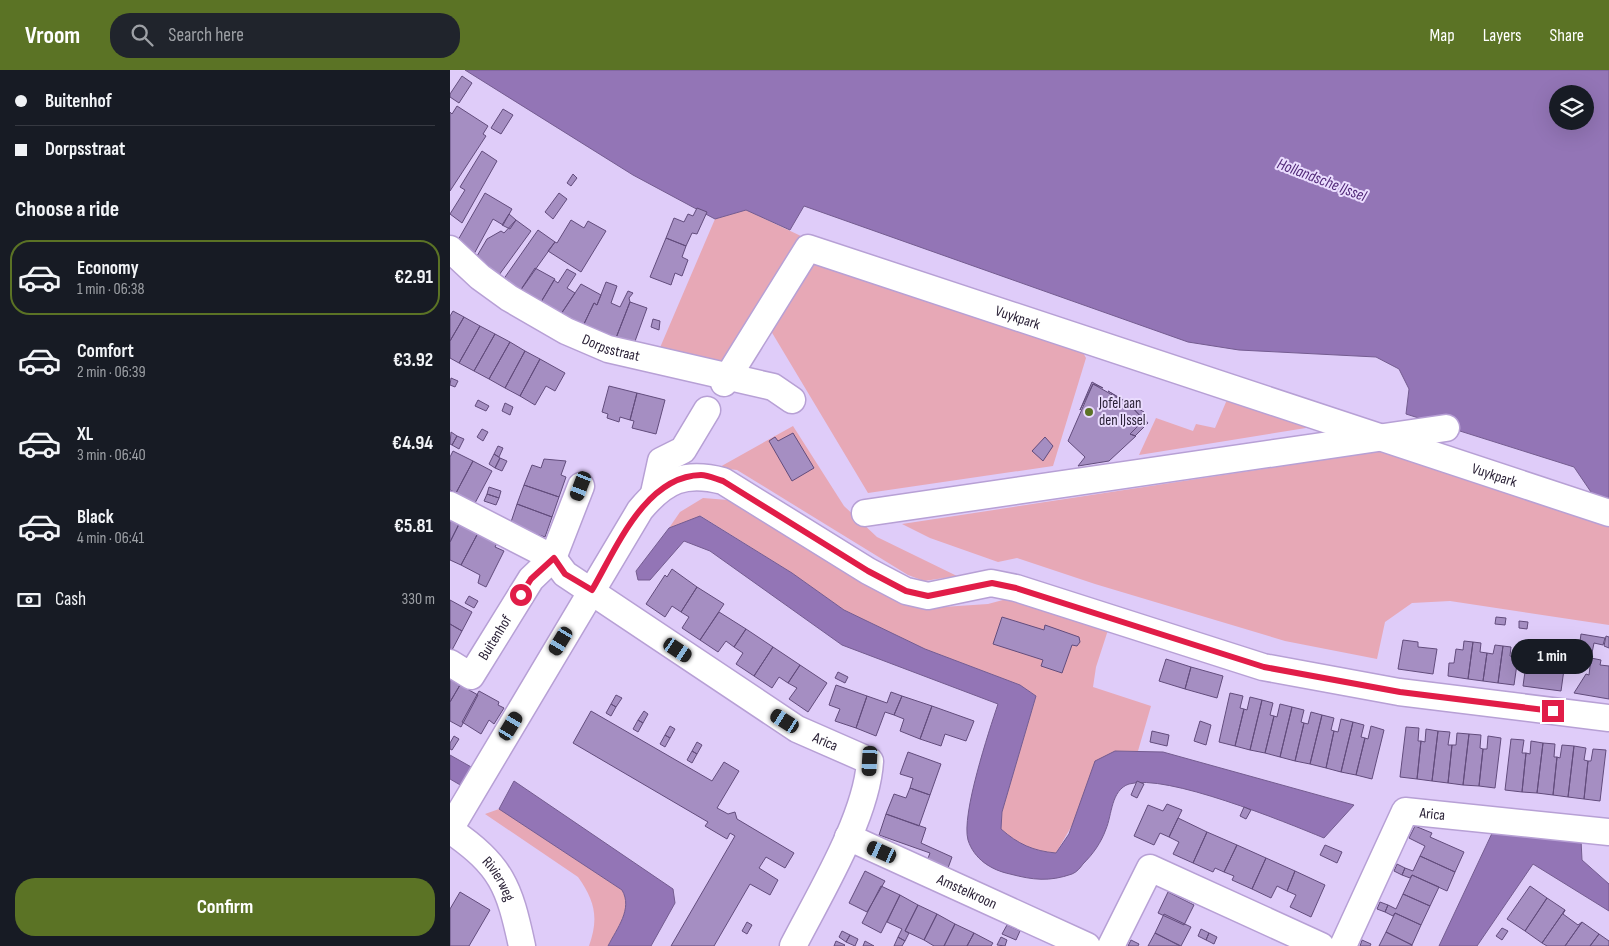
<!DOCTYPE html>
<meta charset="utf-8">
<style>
:root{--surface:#171b24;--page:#20242c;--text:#f1f3f6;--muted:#9ea1a6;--line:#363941;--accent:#5b7325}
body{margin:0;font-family:"Sofia Sans Condensed",sans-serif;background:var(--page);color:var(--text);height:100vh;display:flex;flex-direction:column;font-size:19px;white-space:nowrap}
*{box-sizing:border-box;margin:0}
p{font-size:16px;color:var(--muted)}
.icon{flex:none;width:28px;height:28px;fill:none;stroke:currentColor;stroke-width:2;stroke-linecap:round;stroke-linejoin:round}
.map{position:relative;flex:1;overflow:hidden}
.drawer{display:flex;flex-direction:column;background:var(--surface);width:450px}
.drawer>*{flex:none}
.guide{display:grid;align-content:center;height:110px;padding:0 15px;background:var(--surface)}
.buttons{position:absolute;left:1099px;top:15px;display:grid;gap:10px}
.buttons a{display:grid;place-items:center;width:45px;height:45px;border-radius:50%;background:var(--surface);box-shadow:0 5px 20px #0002;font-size:25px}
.end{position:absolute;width:22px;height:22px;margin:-11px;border:6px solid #e11d48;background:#fff;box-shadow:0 0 0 2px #fff}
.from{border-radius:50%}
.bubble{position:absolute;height:35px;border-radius:18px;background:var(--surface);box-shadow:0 5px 20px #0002;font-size:16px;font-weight:700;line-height:35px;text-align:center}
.car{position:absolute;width:15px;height:30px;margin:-15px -8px;border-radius:6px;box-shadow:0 0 4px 1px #0007;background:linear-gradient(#222 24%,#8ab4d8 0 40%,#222 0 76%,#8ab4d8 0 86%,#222 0)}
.guide b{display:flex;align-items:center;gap:18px;height:48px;font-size:19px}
.guide b+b{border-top:1px solid var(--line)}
.guide i{width:12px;height:12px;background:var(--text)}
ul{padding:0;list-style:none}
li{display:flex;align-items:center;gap:15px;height:75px;margin:0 10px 8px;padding:0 5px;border:2px solid transparent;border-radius:20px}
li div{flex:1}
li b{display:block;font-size:19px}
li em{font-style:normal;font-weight:700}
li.selected{border-color:var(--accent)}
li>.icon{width:45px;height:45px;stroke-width:1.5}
h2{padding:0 15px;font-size:22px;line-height:60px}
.pay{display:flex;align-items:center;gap:12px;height:55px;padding:0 15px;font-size:19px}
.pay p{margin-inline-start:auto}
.action{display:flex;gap:10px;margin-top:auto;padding:10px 15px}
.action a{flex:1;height:58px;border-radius:20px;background:var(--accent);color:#fff;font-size:20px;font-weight:700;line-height:58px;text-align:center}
header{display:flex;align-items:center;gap:30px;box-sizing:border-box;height:70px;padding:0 25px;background:var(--accent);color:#fff}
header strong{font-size:24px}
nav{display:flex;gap:28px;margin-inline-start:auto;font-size:18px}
.search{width:350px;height:45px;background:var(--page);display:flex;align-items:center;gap:12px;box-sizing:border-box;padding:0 18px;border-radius:20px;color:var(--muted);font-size:19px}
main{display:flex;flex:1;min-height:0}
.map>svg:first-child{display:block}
.green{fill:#e7a8b6}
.water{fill:#9375b6;stroke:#745c90;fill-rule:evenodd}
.building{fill:#a58ec2;stroke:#624c7c}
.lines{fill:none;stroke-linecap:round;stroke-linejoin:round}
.minor-casing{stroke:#b7a0d5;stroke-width:29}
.minor{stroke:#fff;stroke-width:26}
.route{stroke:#e11d48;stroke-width:6}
.poi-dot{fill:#5b7325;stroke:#eadcfe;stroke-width:2}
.labels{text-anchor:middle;stroke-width:4;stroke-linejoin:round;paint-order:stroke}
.street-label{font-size:15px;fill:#2b2237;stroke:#eadcfe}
.poi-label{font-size:15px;fill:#2b2237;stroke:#eadcfe;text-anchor:start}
.water-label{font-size:16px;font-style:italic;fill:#502777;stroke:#eadcfe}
</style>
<header>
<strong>Vroom</strong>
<div class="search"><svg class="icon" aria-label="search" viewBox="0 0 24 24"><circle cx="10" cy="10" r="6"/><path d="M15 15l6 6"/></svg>Search here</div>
<nav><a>Map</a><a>Layers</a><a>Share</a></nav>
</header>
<main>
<section class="drawer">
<div class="guide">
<b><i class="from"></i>Buitenhof</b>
<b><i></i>Dorpsstraat</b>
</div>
<h2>Choose a ride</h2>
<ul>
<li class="selected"><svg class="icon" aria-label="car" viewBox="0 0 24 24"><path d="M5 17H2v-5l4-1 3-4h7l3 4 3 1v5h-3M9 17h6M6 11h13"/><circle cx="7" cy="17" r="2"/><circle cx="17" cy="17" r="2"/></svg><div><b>Economy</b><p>1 min · 06:38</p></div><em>€2.91</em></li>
<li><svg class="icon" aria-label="car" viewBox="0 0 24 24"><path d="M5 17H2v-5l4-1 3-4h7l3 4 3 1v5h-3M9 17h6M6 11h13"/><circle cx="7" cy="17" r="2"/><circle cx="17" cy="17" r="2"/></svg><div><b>Comfort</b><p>2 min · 06:39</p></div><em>€3.92</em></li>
<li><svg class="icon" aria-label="car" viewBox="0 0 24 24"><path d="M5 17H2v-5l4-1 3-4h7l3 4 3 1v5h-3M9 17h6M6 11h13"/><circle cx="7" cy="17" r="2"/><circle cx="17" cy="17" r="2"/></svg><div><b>XL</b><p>3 min · 06:40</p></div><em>€4.94</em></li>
<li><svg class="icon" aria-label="car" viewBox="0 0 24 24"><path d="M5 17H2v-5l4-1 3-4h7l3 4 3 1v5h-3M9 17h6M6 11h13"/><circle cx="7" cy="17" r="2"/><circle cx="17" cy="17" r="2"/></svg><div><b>Black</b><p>4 min · 06:41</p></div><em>€5.81</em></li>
</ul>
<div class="pay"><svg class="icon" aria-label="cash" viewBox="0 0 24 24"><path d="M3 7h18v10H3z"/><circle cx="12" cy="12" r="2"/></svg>Cash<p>330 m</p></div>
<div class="action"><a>Confirm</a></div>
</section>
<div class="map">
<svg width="1159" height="876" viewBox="0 0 1159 876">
<rect width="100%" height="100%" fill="#dfccf9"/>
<path class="green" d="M296 140 353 167 276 298 209 280 265 149Z
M358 188 630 277 636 288 603 396 418 423 318 256Z
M779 325 881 354 689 385 706 348 743 361 746 354 765 358Z
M343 356 394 436 427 467 507 506 474 511 458 505 287 400 268 398Z
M944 379 1159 449V555L1000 531 962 533 935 552 927 589 835 571 645 514 567 488 548 492 480 468 452 454Z
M253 428 278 430 339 466 478 538 538 534 564 527 658 560 646 597 643 617 701 636 688 681H665L606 783C583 781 568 774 551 759L552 742 586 626 570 615 475 579 394 540 342 503 251 446 219 458 230 442Z
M49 739 172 820C183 839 167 858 158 876H139C149 848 145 831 128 807L35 744Z"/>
<path class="water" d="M15 0H1159V431L1143 425 1124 397 956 344 959 319 949 299 926 287 789 280 738 272 354 136 340 160 296 140 265 149 183 105ZM1108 24H1135V51H1108Z
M250 446 342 503 394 540 475 579 570 615 586 626 552 742 551 759C568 774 583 781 606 783L619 764 645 691 665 681 713 682 904 735 874 768C835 752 716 703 679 714 661 720 662 745 656 759 651 773 643 784 633 794 630 798 627 802 622 804 599 812 583 810 560 804 541 800 524 789 518 770 511 745 539 661 548 634L392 575 260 481 234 471 200 510H188L186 501 219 458Z
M0 685 23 698 12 716 0 709Z
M64 711 223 819 225 833 201 876H158C167 858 183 839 172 820L49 739Z
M1044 759 1131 770 1132 790 1159 814V841L1083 794 1027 876H989Z"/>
<path class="building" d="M12 6 22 13 9 33 0 27V24Z
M7 36 38 56 33 64 36 66 0 121V42L2 44Z
M53 39 63 45 51 64 41 58Z
M32 81 47 91 12 153 0 144 15 120 10 117Z
M123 104 127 108 121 116 117 113Z
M35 123 62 139 53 155 43 149 24 184 8 170Z
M109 123 117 129 103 149 95 142Z
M247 138 257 142 247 164 242 163 236 176 216 168 224 148 234 152 238 144 243 146Z
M59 144 66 150 60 159 52 155Z
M66 150 81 161 49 205 27 186 37 169 51 161 54 163Z
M121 150 134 158 138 151 156 161 131 202 98 181 105 172 107 173Z
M88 160 105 172 70 221 53 210Z
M216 168 236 176 232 187 238 190 232 206 225 203 221 215 200 207Z
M85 198 105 209 91 232 70 221Z
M117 199 126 204 117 218 125 223 111 244 91 232 104 210 108 213Z
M156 212 167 216 161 233 170 237 178 221 183 223 179 228 180 232 166 268 133 256 144 233 147 235Z
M131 214 151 225 147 235 144 233 133 256 111 244Z
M180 232 197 238 184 274 166 268Z
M3 241 14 247 0 271V246Z
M14 247 30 256 9 293 0 288V271Z
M203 249 210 251 209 260 201 257Z
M30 256 45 264 24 301 9 293Z
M45 264 60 272 39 309 24 301Z
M60 272 75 281 55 318 39 309Z
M75 281 90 289 70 326 55 318Z
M90 289 115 303 105 321 96 316 85 335 70 326Z
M1 308 8 311 5 317 0 315Z
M642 312 653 318 643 314 630 340Z
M643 314 680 335 694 350 680 364 686 366 659 391 628 396 635 387 618 371Z
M159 316 187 323 180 350 170 347 169 352 157 348 158 344 152 342Z
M658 321 694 342 691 345 698 353 685 366 680 364 694 350 680 335Z
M187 323 215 330 206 364 182 358 184 351 180 350Z
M28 330 39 336 36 341 25 336Z
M55 333 63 337 60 345 52 341Z
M32 359 38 362 33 371 27 367Z
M1 362 7 366 2 375 0 374Z
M343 363 364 398 342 411 319 371 325 367 328 371Z
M7 366 14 369 9 379 2 375Z
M595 367 603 376 593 391 582 381Z
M48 376 53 378 49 387 44 384Z
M3 381 23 391 6 423 0 420V387Z
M44 384 50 388 45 398 39 394Z
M50 388 57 391 52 401 45 398Z
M94 389 116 391 111 405 116 407 109 427 74 415 82 395 91 398Z
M23 391 42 401 25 433 6 423Z
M74 415 109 427 102 447 67 434Z
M39 417 51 421 49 428 37 424Z
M37 424 49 428 46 435 34 431Z
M67 434 102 447 95 467 60 455Z
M0 449 9 454 0 472Z
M9 454 28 463 11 495 0 490V472Z
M28 463 47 473 45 477 54 481 36 517 28 513 30 505 11 495Z
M222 499 247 517 231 542 222 536 215 547 196 534 215 505 217 507Z
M247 517 274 534 250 570 232 558 239 547 231 542Z
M19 526 28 531 24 538 15 533Z
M0 530 22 542 12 561 0 554Z
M269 542 296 559 284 577 276 571 268 582 250 570Z
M552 547 594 560 595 555 629 567 630 572 627 576 622 575 612 603 591 596 593 590 543 574Z
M1046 547 1056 548 1055 555 1045 554Z
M1069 551 1078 552 1077 559 1069 558Z
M0 554 12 561 2 580 0 579Z
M296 559 323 577 304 606 286 594 293 583 284 577Z
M1131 564 1155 568 1153 575 1144 573 1141 588 1128 586Z
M1156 566 1159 567V578L1154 576Z
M953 570 968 572V577L987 579 983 604 948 599Z
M1014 571 1023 572 1018 609 998 606 999 593H1004L1006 579 1013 580Z
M1023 572 1031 573 1030 582 1037 583 1033 611 1018 609Z
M1045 575 1053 576 1048 613 1033 611 1037 583 1043 584Z
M1053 576 1061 577 1060 586 1068 587 1064 615 1048 613Z
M323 577 350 595 338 613 329 607 322 618 304 606Z
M1078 580 1116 585 1111 621 1073 616Z
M1141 588 1151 590 1150 595 1159 596V629L1124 623 1136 604 1139 605Z
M716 589 741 597 735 619 709 611Z
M350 595 377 613 358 642 339 629 347 618 338 613Z
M741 597 773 606 767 628 735 619Z
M388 602 398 607 395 613 385 608Z
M0 609 10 615 0 632Z
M10 615 28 625 11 657 0 651V632Z
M386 615 417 626 406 658 385 651 390 639 379 635Z
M29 621 49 632 48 635 54 638 44 654 39 650 31 664 12 652Z
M441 622 452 626 444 645 435 642 426 666 406 658 417 626 437 633Z
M780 623 793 626 790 638 794 639 785 676 769 672Z
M166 625 172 628 166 637 161 634Z
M452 626 482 636 470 669 450 661 454 649 444 645Z
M800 627 812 630 800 680 785 676 794 639 797 640Z
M812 630 823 633 820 645 824 646 815 683 800 680Z
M161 634 166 637 161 646 156 643Z
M830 634 842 637 830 687 815 683 824 646 827 647Z
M482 636 524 651 516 671 495 664 491 676 470 669Z
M842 637 854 640 851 652 854 653 845 691 830 687Z
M141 641 262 711 274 692 289 701 267 738 278 744 285 742 287 749 344 783 335 798 316 787 309 798 328 810 320 825 300 814 264 876H221L285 766 280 763 277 769 255 756 258 752 123 673Z
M194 641 198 644 193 653 188 650Z
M861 642 872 645 860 694 845 691 854 653 858 654Z
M872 645 884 648 881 660 884 661 876 698 860 694Z
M891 649 903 652 891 702 876 698 884 661 888 662Z
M188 650 193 653 188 662 183 659Z
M750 651 761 655 756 675 744 671Z
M903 652 914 655 911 667 915 668 906 705 891 702Z
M220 656 225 659 220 668 215 665Z
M921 656 934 660 922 709 906 705 915 668 918 669Z
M956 657 969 658 968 671H971L967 709 950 707Z
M976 659 988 661 982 711 967 709 971 671 975 672Z
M702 661 719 665 717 676 700 672Z
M988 661 1000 662 998 675H1002L998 713 982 711Z
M1007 663 1019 664 1013 715 998 713 1002 675H1006Z
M1019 664 1031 665 1030 678 1033 679 1029 716 1013 715Z
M215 665 220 668 215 677 210 674Z
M4 666 9 669 2 680 0 679V673Z
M1038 666 1051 668 1045 718 1029 716 1033 679H1037Z
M1061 669 1074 670 1072 683H1076L1072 722 1055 720Z
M1081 671 1093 673 1087 723 1072 722 1076 683 1080 684Z
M247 672 252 675 247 684 242 681Z
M1093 673 1105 674 1104 687H1107L1103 725 1087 723Z
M1112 675 1124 676 1118 727 1103 725 1107 687 1110 688Z
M1124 676 1136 678 1134 690 1138 691 1134 729 1118 727Z
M1143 679 1156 680 1150 731 1134 729 1138 691H1141Z
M242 681 247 684 242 693 237 690Z
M458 682 491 694 480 725 460 718 463 708 450 704Z
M687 711 694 714 687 728 681 725Z
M460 718 480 725 469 756 436 744 444 724 456 728Z
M717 734 732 740 719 767 710 763 704 775 684 766 698 735 713 741Z
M794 737 801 740 796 749 790 746Z
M436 744 476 758 471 773 502 787 498 798 477 791 480 783 429 765Z
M728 748 757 762 743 793 723 784 729 772 719 767Z
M965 756 982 763 980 767 1014 782 1005 802 970 786 975 776 959 768Z
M757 762 787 775 774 802 765 798 763 802 743 793Z
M787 775 816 788 802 819 782 810 784 806 774 802Z
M875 775 892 782 887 793 870 785Z
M970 786 1005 802 997 821 962 805 960 808 952 805 955 798 963 801Z
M816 788 845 801 837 821 827 816 821 828 802 819Z
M947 794 955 798 952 805 944 801Z
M415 801 435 811 417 842 399 833Z
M845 801 875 815 861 847 840 837 846 825 837 821Z
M962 805 989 817 980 836 953 824Z
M431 816 450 825 431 863 412 853Z
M1080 816 1097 828 1075 861 1057 849Z
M10 822 40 840 19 876H0V839Z
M718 822 744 835 734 855 708 843Z
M953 824 980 836 971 855 945 843 943 846 935 842 938 835 946 839Z
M450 825 468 835 455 861 459 863 455 871 448 867 452 859 437 852Z
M1097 828 1115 840 1092 873 1075 861Z
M930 832 938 835 935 842 927 839Z
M468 835 487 844 474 870 455 861Z
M1115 840 1113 844 1128 855 1132 852 1115 876H1097L1092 873Z
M945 843 971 855 962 875 936 862Z
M487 844 505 854 494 876H484L474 870Z
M714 844 741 857 731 876 705 863Z
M297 852 302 855 297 864 292 861Z
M1132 852 1149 864 1140 876H1115Z
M505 854 524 863 517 876H494Z
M557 855 570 861 566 870 552 864Z
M1052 858 1058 861 1052 870 1046 866Z
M751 859 759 863 756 870 748 866Z
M392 861 400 865 396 872 389 867Z
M936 862 962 875V876H929Z
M524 863 543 873 541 876H517Z
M705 863 730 876H698Z
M759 863 767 867 764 874 756 870Z
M1149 864 1159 871V876H1140Z
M400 865 408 869 405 876 396 872Z
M448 867 455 871 452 876H444Z
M551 867 557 870 555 876 547 875Z
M681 870 689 874 688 876H678Z
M912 870 921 874 920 876H910Z
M386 871 395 875 394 876H384Z
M415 871 424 876H413Z"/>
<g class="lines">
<defs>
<g id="minor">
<path id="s1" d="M0 179 30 207 59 228 116 261 158 279 323 317 342 330"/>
<path id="s2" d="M274 313 358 178 1159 443"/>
<path d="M204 423 211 391 233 380 257 340"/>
<path id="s3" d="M0 435 103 488 115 504 347 659 420 691C417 747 369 825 343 876"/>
<path d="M415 443 996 358"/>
<path id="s4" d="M0 593 21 606 81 509 103 488 131 416"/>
<path d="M0 759 190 440C215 410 235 401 273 411L418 501 456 521 478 526 541 513 566 518 813 597 949 622 1159 648"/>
<path id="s5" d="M0 760C52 796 59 816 72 876"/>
<path id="s6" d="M398 767 637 876"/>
<path d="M661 876 700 798 871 876"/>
<path id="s7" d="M893 876 955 741 1159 762"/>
</g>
</defs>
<use href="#minor" class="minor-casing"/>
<use href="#minor" class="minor"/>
</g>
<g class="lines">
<path class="route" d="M71 525 81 509 104 488 115 504 142 520C166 479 195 406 251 405 258 405 266 409 273 411L418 501 456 521 478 526 542 513 566 518 814 597 950 622 1103 641"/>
</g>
<circle class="poi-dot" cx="639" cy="342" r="5"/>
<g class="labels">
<g class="street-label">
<text dy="5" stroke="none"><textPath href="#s2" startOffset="380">Vuykpark</textPath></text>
<text dy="5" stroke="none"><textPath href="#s1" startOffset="191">Dorpsstraat</textPath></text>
<text dy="5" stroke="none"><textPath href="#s2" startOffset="882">Vuykpark</textPath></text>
<text dy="5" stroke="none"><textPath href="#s4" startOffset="70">Buitenhof</textPath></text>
<text dy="5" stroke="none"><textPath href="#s3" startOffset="446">Arica</textPath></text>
<text dy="5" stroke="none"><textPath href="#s7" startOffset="176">Arica</textPath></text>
<text dy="5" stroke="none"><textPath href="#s5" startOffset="70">Rivierweg</textPath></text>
<text dy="5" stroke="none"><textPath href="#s6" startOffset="131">Amstelkroon</textPath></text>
</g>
<g class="poi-label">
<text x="649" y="338">Jofel aan<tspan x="649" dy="17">den IJssel</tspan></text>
</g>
<g class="water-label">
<text transform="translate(872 109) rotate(21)" y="6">Hollandsche IJssel</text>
</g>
</g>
</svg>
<div class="buttons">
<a><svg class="icon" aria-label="layers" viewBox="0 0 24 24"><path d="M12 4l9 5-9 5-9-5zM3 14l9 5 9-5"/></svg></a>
</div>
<i class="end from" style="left:71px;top:525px"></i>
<i class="end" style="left:1103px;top:641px"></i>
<div class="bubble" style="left:1061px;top:569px;width:82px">1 min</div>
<i class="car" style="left:131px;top:416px;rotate:201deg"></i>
<i class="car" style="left:111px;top:571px;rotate:211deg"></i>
<i class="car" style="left:228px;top:580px;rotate:124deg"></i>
<i class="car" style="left:335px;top:651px;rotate:302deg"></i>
<i class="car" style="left:61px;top:656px;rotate:31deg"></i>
<i class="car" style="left:420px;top:691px;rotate:183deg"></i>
<i class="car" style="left:432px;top:782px;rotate:294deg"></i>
</div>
</main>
